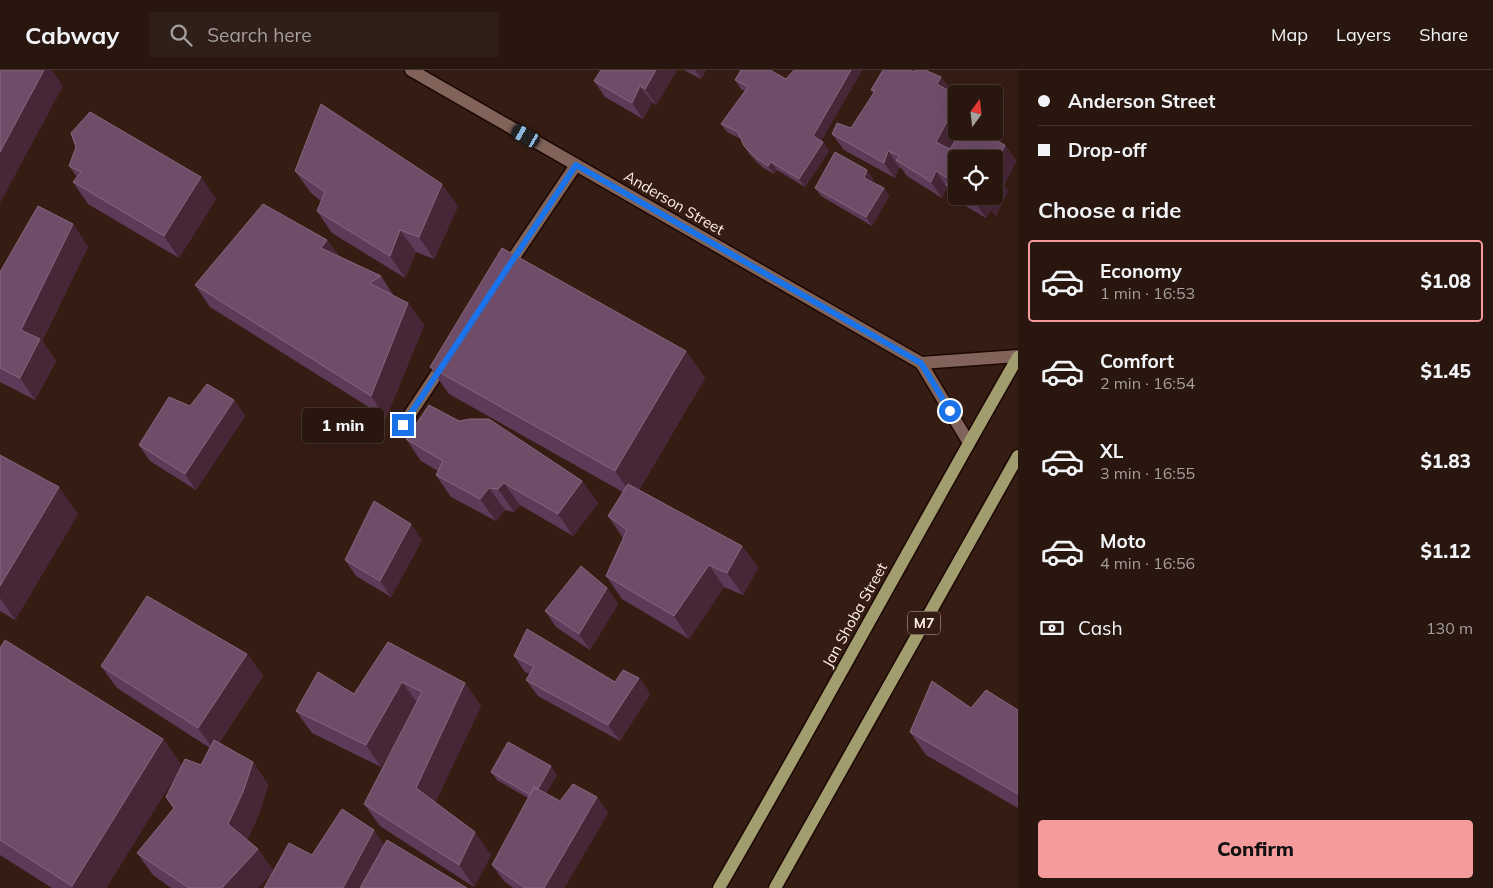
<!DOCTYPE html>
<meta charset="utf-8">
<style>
:root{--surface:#28160f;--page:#301f18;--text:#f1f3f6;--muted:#a59f9e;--line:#44352f;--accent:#f59b9b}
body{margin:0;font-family:Mulish,sans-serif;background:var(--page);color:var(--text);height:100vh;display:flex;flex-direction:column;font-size:19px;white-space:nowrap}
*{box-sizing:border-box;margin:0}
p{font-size:16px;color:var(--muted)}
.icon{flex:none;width:28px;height:28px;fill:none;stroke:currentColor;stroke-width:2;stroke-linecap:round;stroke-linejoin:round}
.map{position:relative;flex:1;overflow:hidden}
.sheet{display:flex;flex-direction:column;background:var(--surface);width:475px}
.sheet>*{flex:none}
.banner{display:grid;align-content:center;height:110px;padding:0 20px;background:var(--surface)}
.needle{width:32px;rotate:15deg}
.buttons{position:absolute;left:948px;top:15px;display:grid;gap:10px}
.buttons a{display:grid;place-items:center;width:55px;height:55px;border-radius:5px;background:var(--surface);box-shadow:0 5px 20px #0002,0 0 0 1px var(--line);font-size:25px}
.end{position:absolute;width:22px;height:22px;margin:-11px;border:6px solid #1a73e8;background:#fff;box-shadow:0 0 0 2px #fff}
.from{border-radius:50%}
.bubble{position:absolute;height:35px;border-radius:5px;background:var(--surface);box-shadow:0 5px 20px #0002,0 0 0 1px var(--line);font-size:16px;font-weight:800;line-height:35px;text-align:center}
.car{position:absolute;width:15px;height:30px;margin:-15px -8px;border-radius:6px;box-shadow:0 0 4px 1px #0007;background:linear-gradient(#222 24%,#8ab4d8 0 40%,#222 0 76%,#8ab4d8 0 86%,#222 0)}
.banner b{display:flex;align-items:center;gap:18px;height:48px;font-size:19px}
.banner b+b{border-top:1px solid var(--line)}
.banner i{width:12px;height:12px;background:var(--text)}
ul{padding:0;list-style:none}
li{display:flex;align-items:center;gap:15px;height:82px;margin:0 10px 8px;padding:0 10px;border:2px solid transparent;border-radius:5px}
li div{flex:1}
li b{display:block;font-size:19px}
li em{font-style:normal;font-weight:800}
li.active{border-color:var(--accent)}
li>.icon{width:45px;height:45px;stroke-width:1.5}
h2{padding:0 20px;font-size:22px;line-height:60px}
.pay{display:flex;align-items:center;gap:12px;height:55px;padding:0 20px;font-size:19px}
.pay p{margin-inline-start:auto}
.cta{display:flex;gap:10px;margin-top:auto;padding:10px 20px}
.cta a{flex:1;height:58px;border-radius:5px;background:var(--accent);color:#111;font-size:20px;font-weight:800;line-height:58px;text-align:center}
header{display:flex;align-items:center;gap:30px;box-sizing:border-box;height:70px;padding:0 25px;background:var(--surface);border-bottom:1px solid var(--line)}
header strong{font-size:24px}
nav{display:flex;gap:28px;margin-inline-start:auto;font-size:18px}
.search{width:350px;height:45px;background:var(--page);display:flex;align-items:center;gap:12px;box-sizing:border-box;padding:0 18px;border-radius:5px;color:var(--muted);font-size:19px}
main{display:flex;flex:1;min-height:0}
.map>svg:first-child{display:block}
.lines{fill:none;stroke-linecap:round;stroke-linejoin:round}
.minor-casing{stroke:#1c0702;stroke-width:15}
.major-casing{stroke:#1c0702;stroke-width:15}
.minor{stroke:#816359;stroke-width:12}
.major{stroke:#a19d6f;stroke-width:12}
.wall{fill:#5e3a59;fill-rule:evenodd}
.shaded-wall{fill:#472637}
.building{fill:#6f4d69;stroke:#86677d}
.route{stroke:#1a73e8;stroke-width:6}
.labels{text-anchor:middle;stroke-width:4.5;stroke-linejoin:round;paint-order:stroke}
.shield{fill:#361d14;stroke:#c3b1aa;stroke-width:1}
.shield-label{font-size:14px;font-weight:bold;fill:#fff0eb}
.street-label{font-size:15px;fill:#fff0eb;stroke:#361d14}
</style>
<header>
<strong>Cabway</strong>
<div class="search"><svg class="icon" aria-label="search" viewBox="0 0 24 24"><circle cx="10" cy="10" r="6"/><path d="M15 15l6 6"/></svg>Search here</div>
<nav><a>Map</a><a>Layers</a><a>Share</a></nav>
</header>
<main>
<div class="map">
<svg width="1018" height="818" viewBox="0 0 1018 818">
<rect width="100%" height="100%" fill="#361d14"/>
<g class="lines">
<defs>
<path id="minor" d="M411 0 921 293 969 373
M506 199 576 95
M921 293 1018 286
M403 355 444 293"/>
<path id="major" d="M719 818C821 642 917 463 1018 287
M775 818 1018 386"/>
</defs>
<use href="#minor" class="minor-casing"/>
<use href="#major" class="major-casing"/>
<use href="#minor" class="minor"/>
<use href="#major" class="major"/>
</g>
<path class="wall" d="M601 0H677L656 35 652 32 643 49 605 27 594 11Z
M684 0H706L701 9Z
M794 0H862L821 71 823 72 829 81 805 117 777 100 774 104 762 97 750 85 744 76 741 69 727 62 721 54 745 21 741 19 735 10 786 9Z
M941 7 952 22 956 61 1005 75 1016 91 1004 116 1008 121 996 146 991 140 986 148 957 131 947 117 942 128 907 106 902 99 899 97 895 108 844 80 832 64 851 58 874 24 871 20ZM956 89 994 126H956Z
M69 96 216 129 179 188 88 134 73 112 77 107Z
M295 101 458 136 434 189 416 182 405 208 332 163 317 141 321 131 311 123Z
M873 108 872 112 884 118 889 126 872 156 821 126 815 118Z
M73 154 88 177 42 271 56 291 35 330 0 312V202Z
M327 170 339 186 381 206 394 226 408 233 424 255 386 348 210 237 195 215Z
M686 281 705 308 639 420 742 476 758 498 743 525 724 517 689 569 622 529 606 506 623 468 608 446 623 422 449 324 430 297Z
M234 330 245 346 196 420 150 391 139 375 190 336Z
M459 351 582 411 598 433 573 466 520 435 514 442 505 440 496 451 451 427 436 405 438 401 421 391 406 369Z
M0 385 78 444 15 550 0 541Z
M422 470 391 527 356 506 345 490Z
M607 518 618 534 590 580 556 557 545 541Z
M388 572 465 613 481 636 435 732 491 785 474 817 380 756 364 734 398 669 381 697 312 663 296 641 354 624Z
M0 578 163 669 181 695H201L210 678 117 618 101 596 247 584 263 606 219 673 253 692 268 715 259 744 247 770 258 779 273 801 312 785 384 774 467 818 273 802 258 818H171L153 805 137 783 174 739 166 727 177 703 106 818H52L0 785Z
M514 586 615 612 639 608 650 624 620 671 538 626 526 610 530 604 525 602Z
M971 638 1018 640V738L926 685 910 662Z
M491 702 557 705 546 723 560 731 597 727 608 743 564 818H513L504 811 492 795 528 728 497 710Z"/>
<path class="shaded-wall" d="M44 0H52L63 16 0 133V82Z
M656 0H677L656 35 645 19Z
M695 0H706L701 9Z
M851 0H862L819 75 813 66Z
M941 7 952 23 937 14Z
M640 16 652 32 643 49 632 33Z
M956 35V61H962L947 88 936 72Z
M823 72 829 81 805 117 799 109Z
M1005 75 1016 91 1004 116 1008 121 996 146 984 130 986 126H994V99Z
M888 81 899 97 895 108 884 93Z
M771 92 777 100 774 104 768 96Z
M867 100 873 108 870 117 864 108Z
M936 101 947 117 942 128 931 112Z
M201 107 216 129 179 188 164 166Z
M442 114 458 136 434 189 419 167Z
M884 118 889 126 872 156 866 147Z
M979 126H981L991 140 986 148 975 132Z
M73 154 88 177 42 271 56 291 35 330 20 308 21 260Z
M400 160 416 182 405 208 390 186Z
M327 170 343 192 321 178Z
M408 233 424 255 386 348 371 326Z
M686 281 705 308 634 428 615 401Z
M234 330 245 346 196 420 185 404Z
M582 411 598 433 573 466 558 444Z
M504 413 520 435 514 442 498 419Z
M59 417 78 444 15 550 0 528V516Z
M489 418 505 440 496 451 480 429Z
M411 454 422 470 391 527 380 511Z
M742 476 758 498 743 525 727 503Z
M709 495 724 517 689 569 674 546Z
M607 518 618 534 590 580 579 564Z
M247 584 263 606 214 680 198 658Z
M639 608 650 624 620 671 608 655Z
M402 612 418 634 381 697 366 675Z
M465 613 481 636 432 740 416 718Z
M163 669 182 696 106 818H74L72 816Z
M253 692 268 715 259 744 244 776 228 754Z
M551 696 557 705 539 735 533 726Z
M597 727 608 743 564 818H544Z
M374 760 390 782 371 818H343Z
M475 762 491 785 474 817 459 795Z
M258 779 274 801 258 818H222Z"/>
<path class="building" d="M0 0H44L0 82Z
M601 0H656L645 19 640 16 632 33 594 11Z
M741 0H770L786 9 794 0H851L813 66 823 72 799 109 771 92 768 96 756 88 744 76 738 62 721 54 748 17 735 10Z
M883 0H910L914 2 915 0H925L941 7 937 14 956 25V35L936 72 950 79 961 61H978L1005 75 994 99V89H956V121L946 115 949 109 936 101 931 112 896 90 900 86 888 81 884 93 832 64 837 53 851 58 875 21 871 20Z
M321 34 442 114 419 167 400 160 390 186 317 141 325 122 295 101Z
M90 42 201 107 164 166 73 112 81 102 69 96 76 77 71 63Z
M835 82 867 100 864 108 884 118 866 147 815 118Z
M994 103 997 105 994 111Z
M965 126H979L975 132Z
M981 126H986L984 130Z
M263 134 327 170 321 178 381 206 369 213 408 233 371 326 195 215Z
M38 136 73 154 21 260 40 269 20 308 0 298V202Z
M502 178 686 281 615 401 430 297Z
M207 314 234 330 185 404 139 375 169 327 190 336Z
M429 335 459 351 470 349H489L582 411 558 444 504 413 498 419 489 418 480 429 436 405 443 391 406 369Z
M0 385 59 417 0 516Z
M628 414 742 476 727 503 709 495 674 546 606 506 627 460 608 446Z
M374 431 411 454 380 511 345 490Z
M581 496 607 518 579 564 545 541Z
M147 526 247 584 198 658 101 596Z
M527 559 615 612 623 600 639 608 608 655 526 610 534 597 514 586Z
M5 570 163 669 72 816 0 770V578Z
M388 572 465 613 416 718 475 762 459 795 364 734 422 622 402 612 366 675 296 641 318 602 354 624Z
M932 611 971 638 986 620 1018 640V724L910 662Z
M214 670 253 692 243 722 228 754 258 779 222 818H189L137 783 174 738 166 727 185 689 201 695Z
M508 672 551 696 538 719 534 717 530 725 491 702Z
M573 714 597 727 544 818H525L492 795 534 717 560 731Z
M342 739 374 760 343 818H264L289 773 312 785Z
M387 770 467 818H360Z"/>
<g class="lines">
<path class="route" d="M403 355 576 95 921 293 950 341"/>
</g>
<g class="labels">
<rect class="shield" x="908" y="541.5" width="32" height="23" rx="4"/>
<g class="shield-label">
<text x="924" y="558">M7</text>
</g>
<g class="street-label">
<text transform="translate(674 133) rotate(30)" y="5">Anderson Street</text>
<text transform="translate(855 545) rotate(-61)" y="5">Jan Shoba Street</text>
</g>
</g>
</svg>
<div class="buttons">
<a><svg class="needle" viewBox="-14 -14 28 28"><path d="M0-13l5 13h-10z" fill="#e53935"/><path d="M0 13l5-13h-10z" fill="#a59f9e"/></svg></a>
<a><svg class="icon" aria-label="locate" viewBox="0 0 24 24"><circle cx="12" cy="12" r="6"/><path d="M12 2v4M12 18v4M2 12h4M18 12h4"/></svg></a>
</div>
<i class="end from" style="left:950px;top:341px"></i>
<i class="end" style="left:403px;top:355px"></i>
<div class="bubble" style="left:302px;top:338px;width:82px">1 min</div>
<i class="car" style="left:526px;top:66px;rotate:300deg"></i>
</div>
<section class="sheet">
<div class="banner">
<b><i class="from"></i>Anderson Street</b>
<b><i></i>Drop-off</b>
</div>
<h2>Choose a ride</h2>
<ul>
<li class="active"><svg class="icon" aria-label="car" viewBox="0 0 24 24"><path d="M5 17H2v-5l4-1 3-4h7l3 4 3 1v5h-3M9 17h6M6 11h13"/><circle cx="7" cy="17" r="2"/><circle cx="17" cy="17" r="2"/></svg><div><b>Economy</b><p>1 min · 16:53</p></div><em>$1.08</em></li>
<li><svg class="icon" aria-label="car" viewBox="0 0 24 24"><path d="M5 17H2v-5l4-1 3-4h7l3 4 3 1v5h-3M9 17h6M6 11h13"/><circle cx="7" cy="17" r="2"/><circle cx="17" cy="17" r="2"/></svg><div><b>Comfort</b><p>2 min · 16:54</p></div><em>$1.45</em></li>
<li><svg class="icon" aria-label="car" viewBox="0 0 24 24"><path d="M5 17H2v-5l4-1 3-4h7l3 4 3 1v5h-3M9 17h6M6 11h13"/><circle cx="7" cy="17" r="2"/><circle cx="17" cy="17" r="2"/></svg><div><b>XL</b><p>3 min · 16:55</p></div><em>$1.83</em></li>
<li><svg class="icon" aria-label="car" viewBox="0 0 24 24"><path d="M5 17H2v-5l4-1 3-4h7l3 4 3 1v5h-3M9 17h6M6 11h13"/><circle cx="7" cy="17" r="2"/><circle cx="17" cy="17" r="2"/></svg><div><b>Moto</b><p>4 min · 16:56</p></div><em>$1.12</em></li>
</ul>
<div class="pay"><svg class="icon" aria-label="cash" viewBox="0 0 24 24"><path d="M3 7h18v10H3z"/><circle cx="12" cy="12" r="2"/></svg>Cash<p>130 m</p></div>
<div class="cta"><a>Confirm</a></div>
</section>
</main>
